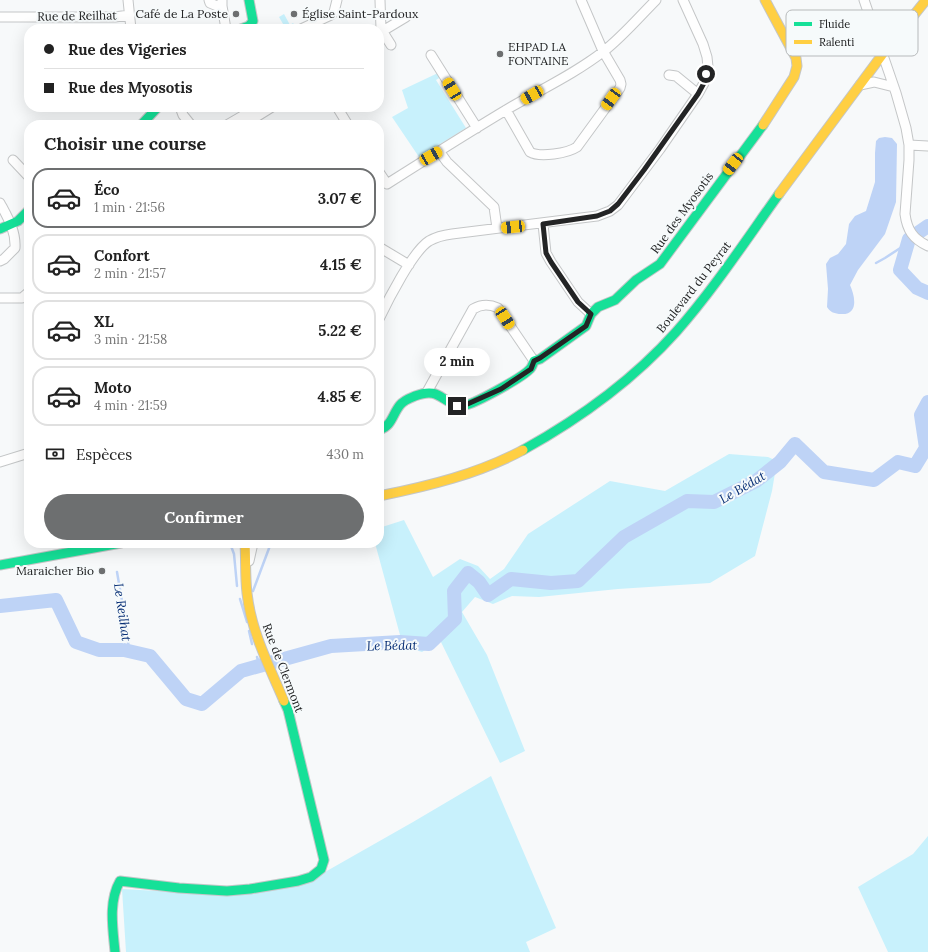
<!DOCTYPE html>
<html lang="fr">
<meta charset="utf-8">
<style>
:root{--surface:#fff;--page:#f2f2f2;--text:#222;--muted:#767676;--line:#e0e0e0;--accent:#6d6f70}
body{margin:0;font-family:Lora,serif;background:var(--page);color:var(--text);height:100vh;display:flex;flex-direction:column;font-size:15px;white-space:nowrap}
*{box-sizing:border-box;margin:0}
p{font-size:13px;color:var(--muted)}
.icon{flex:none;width:22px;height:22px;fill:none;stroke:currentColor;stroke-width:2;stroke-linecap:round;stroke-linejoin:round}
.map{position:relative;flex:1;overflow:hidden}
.details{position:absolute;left:24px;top:120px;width:360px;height:428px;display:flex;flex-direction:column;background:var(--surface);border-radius:16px;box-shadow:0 4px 16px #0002}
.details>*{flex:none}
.banner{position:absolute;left:24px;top:24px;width:360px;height:88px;border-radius:16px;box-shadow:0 4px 16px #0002;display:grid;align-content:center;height:88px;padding:0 20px;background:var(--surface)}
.end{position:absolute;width:18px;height:18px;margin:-9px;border:5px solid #232425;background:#fff;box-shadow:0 0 0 2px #fff}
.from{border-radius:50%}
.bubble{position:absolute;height:28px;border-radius:14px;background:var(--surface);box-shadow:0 4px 16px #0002;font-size:13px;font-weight:700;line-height:28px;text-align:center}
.car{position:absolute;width:12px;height:24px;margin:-12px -6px;border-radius:5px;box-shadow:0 0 3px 1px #0007;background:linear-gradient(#f5c518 24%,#345 0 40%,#f5c518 0 76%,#345 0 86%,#f5c518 0)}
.banner b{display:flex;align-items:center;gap:14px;height:38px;font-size:15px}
.banner b+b{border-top:1px solid var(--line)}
.banner i{width:10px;height:10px;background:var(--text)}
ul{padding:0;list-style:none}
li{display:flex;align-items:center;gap:12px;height:60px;margin:0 8px 6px;padding:0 12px;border:2px solid var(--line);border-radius:16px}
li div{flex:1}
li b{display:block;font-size:15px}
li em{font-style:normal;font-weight:700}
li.on{border-color:var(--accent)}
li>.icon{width:36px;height:36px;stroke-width:1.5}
h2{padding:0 20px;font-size:18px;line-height:48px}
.pay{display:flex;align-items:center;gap:10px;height:44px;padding:0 20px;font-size:15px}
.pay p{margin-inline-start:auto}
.primary-button{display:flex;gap:8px;margin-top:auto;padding:8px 20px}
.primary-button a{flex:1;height:46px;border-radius:24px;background:var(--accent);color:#fff;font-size:16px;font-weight:700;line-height:46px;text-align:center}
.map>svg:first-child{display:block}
.green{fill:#c8f1fc}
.water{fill:#bed3f6}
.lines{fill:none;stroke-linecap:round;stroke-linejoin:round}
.stream{stroke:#bed3f6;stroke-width:2.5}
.river{stroke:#bed3f6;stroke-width:14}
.street-casing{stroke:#c4c6c7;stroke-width:11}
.fast-casing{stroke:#c4c6c7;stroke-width:11}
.slow-casing{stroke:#c4c6c7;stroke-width:11}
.street{stroke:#fefefe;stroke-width:9}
.fast{stroke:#16e098;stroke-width:9}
.slow{stroke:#ffcf43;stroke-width:9}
.route{stroke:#232425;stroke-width:5}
.poi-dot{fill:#6d6f70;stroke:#f6fafb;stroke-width:1.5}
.labels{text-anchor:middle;stroke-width:4;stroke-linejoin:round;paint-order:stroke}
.poi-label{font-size:12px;fill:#232425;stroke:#f6fafb;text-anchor:end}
.street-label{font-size:12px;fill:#232425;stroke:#f6fafb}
.water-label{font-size:13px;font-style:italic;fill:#082f76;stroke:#f6fafb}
.key{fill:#f6fafb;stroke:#b7babb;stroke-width:1}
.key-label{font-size:11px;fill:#232425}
</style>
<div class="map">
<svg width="928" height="952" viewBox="0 0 928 952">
<rect width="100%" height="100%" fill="#f7f9fa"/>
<path class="green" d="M284 14 290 25 293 23 296 27 286 29 279 17Z
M438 73 441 77 436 80 466 128 419 157 392 117 408 108 402 90Z
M729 454 768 457 777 461 772 491 755 556 710 583 618 589 539 597 512 596 493 604 475 597 462 612 487 655 525 751 500 763 440 640 422 652 403 646 375 543H379V528L404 520 433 577 460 559 478 566 490 579 504 569 528 534 610 481 665 491Z
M491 776 556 928 526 942 530 952H126L122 889 212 894 325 872 413 822Z
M928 836V952H888L858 887 913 854Z"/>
<path class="water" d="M885 137 892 138 897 144 896 202 885 234 858 270 850 285C855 296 859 315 841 314 835 314 830 312 827 307L828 289 826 264 830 258 838 254 846 244 849 224 855 216 866 211 875 182V153L876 141 879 138Z"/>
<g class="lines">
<path class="stream" d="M876 263 885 258 908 243
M231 546 234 554 237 586
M117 572 127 630 129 651
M253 591 271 543
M240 599 247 622
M249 631 252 644
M257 657 259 663 262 662"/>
<path class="river" d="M928 226 909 239 900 270 917 288 928 293
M0 606 56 600 76 642 99 650H124L150 656 186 699 202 704 241 671 331 646 400 642 429 644 455 619 454 591 468 573 479 582 488 595 511 579 551 583 578 581 624 537 687 501 714 502 756 481 780 462 795 444 824 472 874 480 898 462 915 466 926 448 921 415 928 402"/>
<defs>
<path id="street" d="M128 0 131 29
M209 0 210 3 222 8
M222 0V6L226 29
M864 0 896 93 906 128 909 145V160L905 214C907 230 913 239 928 246
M0 17H115L129 15
M301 29 331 15 334 12 337 0
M379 31 381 29 380 0
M850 34 874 27 884 29 897 27 907 23
M391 45 381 29H386L406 17
M431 55 477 128
M669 75 676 76 698 94
M860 85 874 82 894 87
M180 107 183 115 191 125
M337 107 348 125
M506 110 530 152C540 158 568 153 577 147L620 88 621 84 620 80 603 51 581 0
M227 125 258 107
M243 125 272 107
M909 145 928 146
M439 151 447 162 494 207 497 228
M13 160 29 177
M379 172 387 184C428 158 469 132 511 107 542 89 576 73 604 51 623 36 639 17 656 0
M0 203C8 218 16 231 15 248L4 259 0 261
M543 224 546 253 551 262 578 302 591 314
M379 247 409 265
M0 298H22L29 292
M379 319C388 300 413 251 429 241 436 237 444 235 452 234L597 216 610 211 618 205 660 149 698 94 704 83 708 67 707 57 703 44 683 0
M427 392 473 309C482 304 489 304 498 308L534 361
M0 462 29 453
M249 561 253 543"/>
<path id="fast" d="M241 29 249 26 253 21 249 0
M141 125 158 107
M0 229 18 221 29 210
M379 430C392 426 392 415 400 405 404 400 410 398 415 396 441 386 440 403 461 406 470 407 523 377 530 369 532 367 533 364 534 361L540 359 586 326 591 314 598 307 615 300 636 280 660 264 763 125
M523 450C579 419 633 380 676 332 714 289 746 240 779 194
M0 565 121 543
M115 952C113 929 108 902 120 881L179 888 227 891 250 889 298 881 311 877 321 869 324 860 288 710 284 701"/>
<path id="slow" d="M763 125 794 77 797 66 796 58 765 0
M779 194 882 55 926 0
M379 496C429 486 478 474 523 450
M245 543C246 559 245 576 247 593 251 631 269 666 284 701"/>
</defs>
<use href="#street" class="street-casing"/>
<use href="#fast" class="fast-casing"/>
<use href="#slow" class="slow-casing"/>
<use href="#street" class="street"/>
<use href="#fast" class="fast"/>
<use href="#slow" class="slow"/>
</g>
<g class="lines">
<path class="route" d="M457 406H463L501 389 531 369 534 361 540 358 586 326 591 314 578 302 551 262 546 253 543 224 597 216 610 211 618 204 644 170 698 94 704 83 706 74"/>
</g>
<g class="poi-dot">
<circle cx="236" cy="14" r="4"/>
<circle cx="294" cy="14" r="4"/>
<circle cx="500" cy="54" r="4"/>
<circle cx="102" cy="571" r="4"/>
</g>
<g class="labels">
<g class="poi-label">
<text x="228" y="18">Café de La Poste</text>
<text x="302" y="18" text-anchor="start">Église Saint-Pardoux</text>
<text x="508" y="51" text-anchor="start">EHPAD LA<tspan x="508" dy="14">FONTAINE</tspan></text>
<text x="94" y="575">Maraicher Bio</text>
</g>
<g class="street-label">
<text transform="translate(77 16) rotate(-1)" y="4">Rue de Reilhat</text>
<text transform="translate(682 213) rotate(-54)" y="4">Rue des Myosotis</text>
<text transform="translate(694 287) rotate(-52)" y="4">Boulevard du Peyrat</text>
<text transform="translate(283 668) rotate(69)" y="4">Rue de Clermont</text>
</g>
<g class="water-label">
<text transform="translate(742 487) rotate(-30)" y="5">Le Bédat</text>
<text transform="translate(123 612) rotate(82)" y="5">Le Reilhat</text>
<text transform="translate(392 645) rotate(-1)" y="5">Le Bédat</text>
</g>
</g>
<rect x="786" y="10" width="132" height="46" rx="6" class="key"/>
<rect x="794" y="22" width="18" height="4" fill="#16e098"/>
<rect x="794" y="40" width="18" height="4" fill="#ffcf43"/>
<g class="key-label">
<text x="819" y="28">Fluide</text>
<text x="819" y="46">Ralenti</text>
</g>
</svg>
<i class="end from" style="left:706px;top:74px"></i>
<i class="end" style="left:457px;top:406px"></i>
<div class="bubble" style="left:424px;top:348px;width:66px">2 min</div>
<i class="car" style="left:452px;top:89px;rotate:329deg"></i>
<i class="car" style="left:532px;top:95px;rotate:240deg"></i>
<i class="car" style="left:611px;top:99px;rotate:216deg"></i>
<i class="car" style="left:431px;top:156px;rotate:60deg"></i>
<i class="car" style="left:733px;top:164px;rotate:218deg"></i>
<i class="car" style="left:513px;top:227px;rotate:264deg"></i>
<i class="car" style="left:505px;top:318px;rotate:147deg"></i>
<div class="banner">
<b><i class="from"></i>Rue des Vigeries</b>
<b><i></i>Rue des Myosotis</b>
</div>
<section class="details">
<h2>Choisir une course</h2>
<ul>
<li class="on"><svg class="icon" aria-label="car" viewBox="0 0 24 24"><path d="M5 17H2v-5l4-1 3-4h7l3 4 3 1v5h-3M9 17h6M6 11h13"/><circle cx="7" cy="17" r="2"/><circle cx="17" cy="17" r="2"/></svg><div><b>Éco</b><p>1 min · 21:56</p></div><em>3.07 €</em></li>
<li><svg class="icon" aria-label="car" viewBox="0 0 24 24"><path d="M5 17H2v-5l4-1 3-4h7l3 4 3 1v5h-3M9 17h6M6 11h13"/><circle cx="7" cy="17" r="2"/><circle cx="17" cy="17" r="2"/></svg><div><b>Confort</b><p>2 min · 21:57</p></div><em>4.15 €</em></li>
<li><svg class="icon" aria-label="car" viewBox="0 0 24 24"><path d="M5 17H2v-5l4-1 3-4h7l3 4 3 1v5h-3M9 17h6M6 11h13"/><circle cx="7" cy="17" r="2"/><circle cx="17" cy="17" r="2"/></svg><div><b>XL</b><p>3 min · 21:58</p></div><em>5.22 €</em></li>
<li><svg class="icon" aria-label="car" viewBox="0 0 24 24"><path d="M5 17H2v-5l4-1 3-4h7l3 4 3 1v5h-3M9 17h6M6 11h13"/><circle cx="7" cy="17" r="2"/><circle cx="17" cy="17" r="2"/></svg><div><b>Moto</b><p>4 min · 21:59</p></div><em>4.85 €</em></li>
</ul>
<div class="pay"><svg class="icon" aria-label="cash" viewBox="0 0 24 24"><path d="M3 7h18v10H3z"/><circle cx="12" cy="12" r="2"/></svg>Espèces<p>430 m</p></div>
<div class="primary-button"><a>Confirmer</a></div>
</section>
</div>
